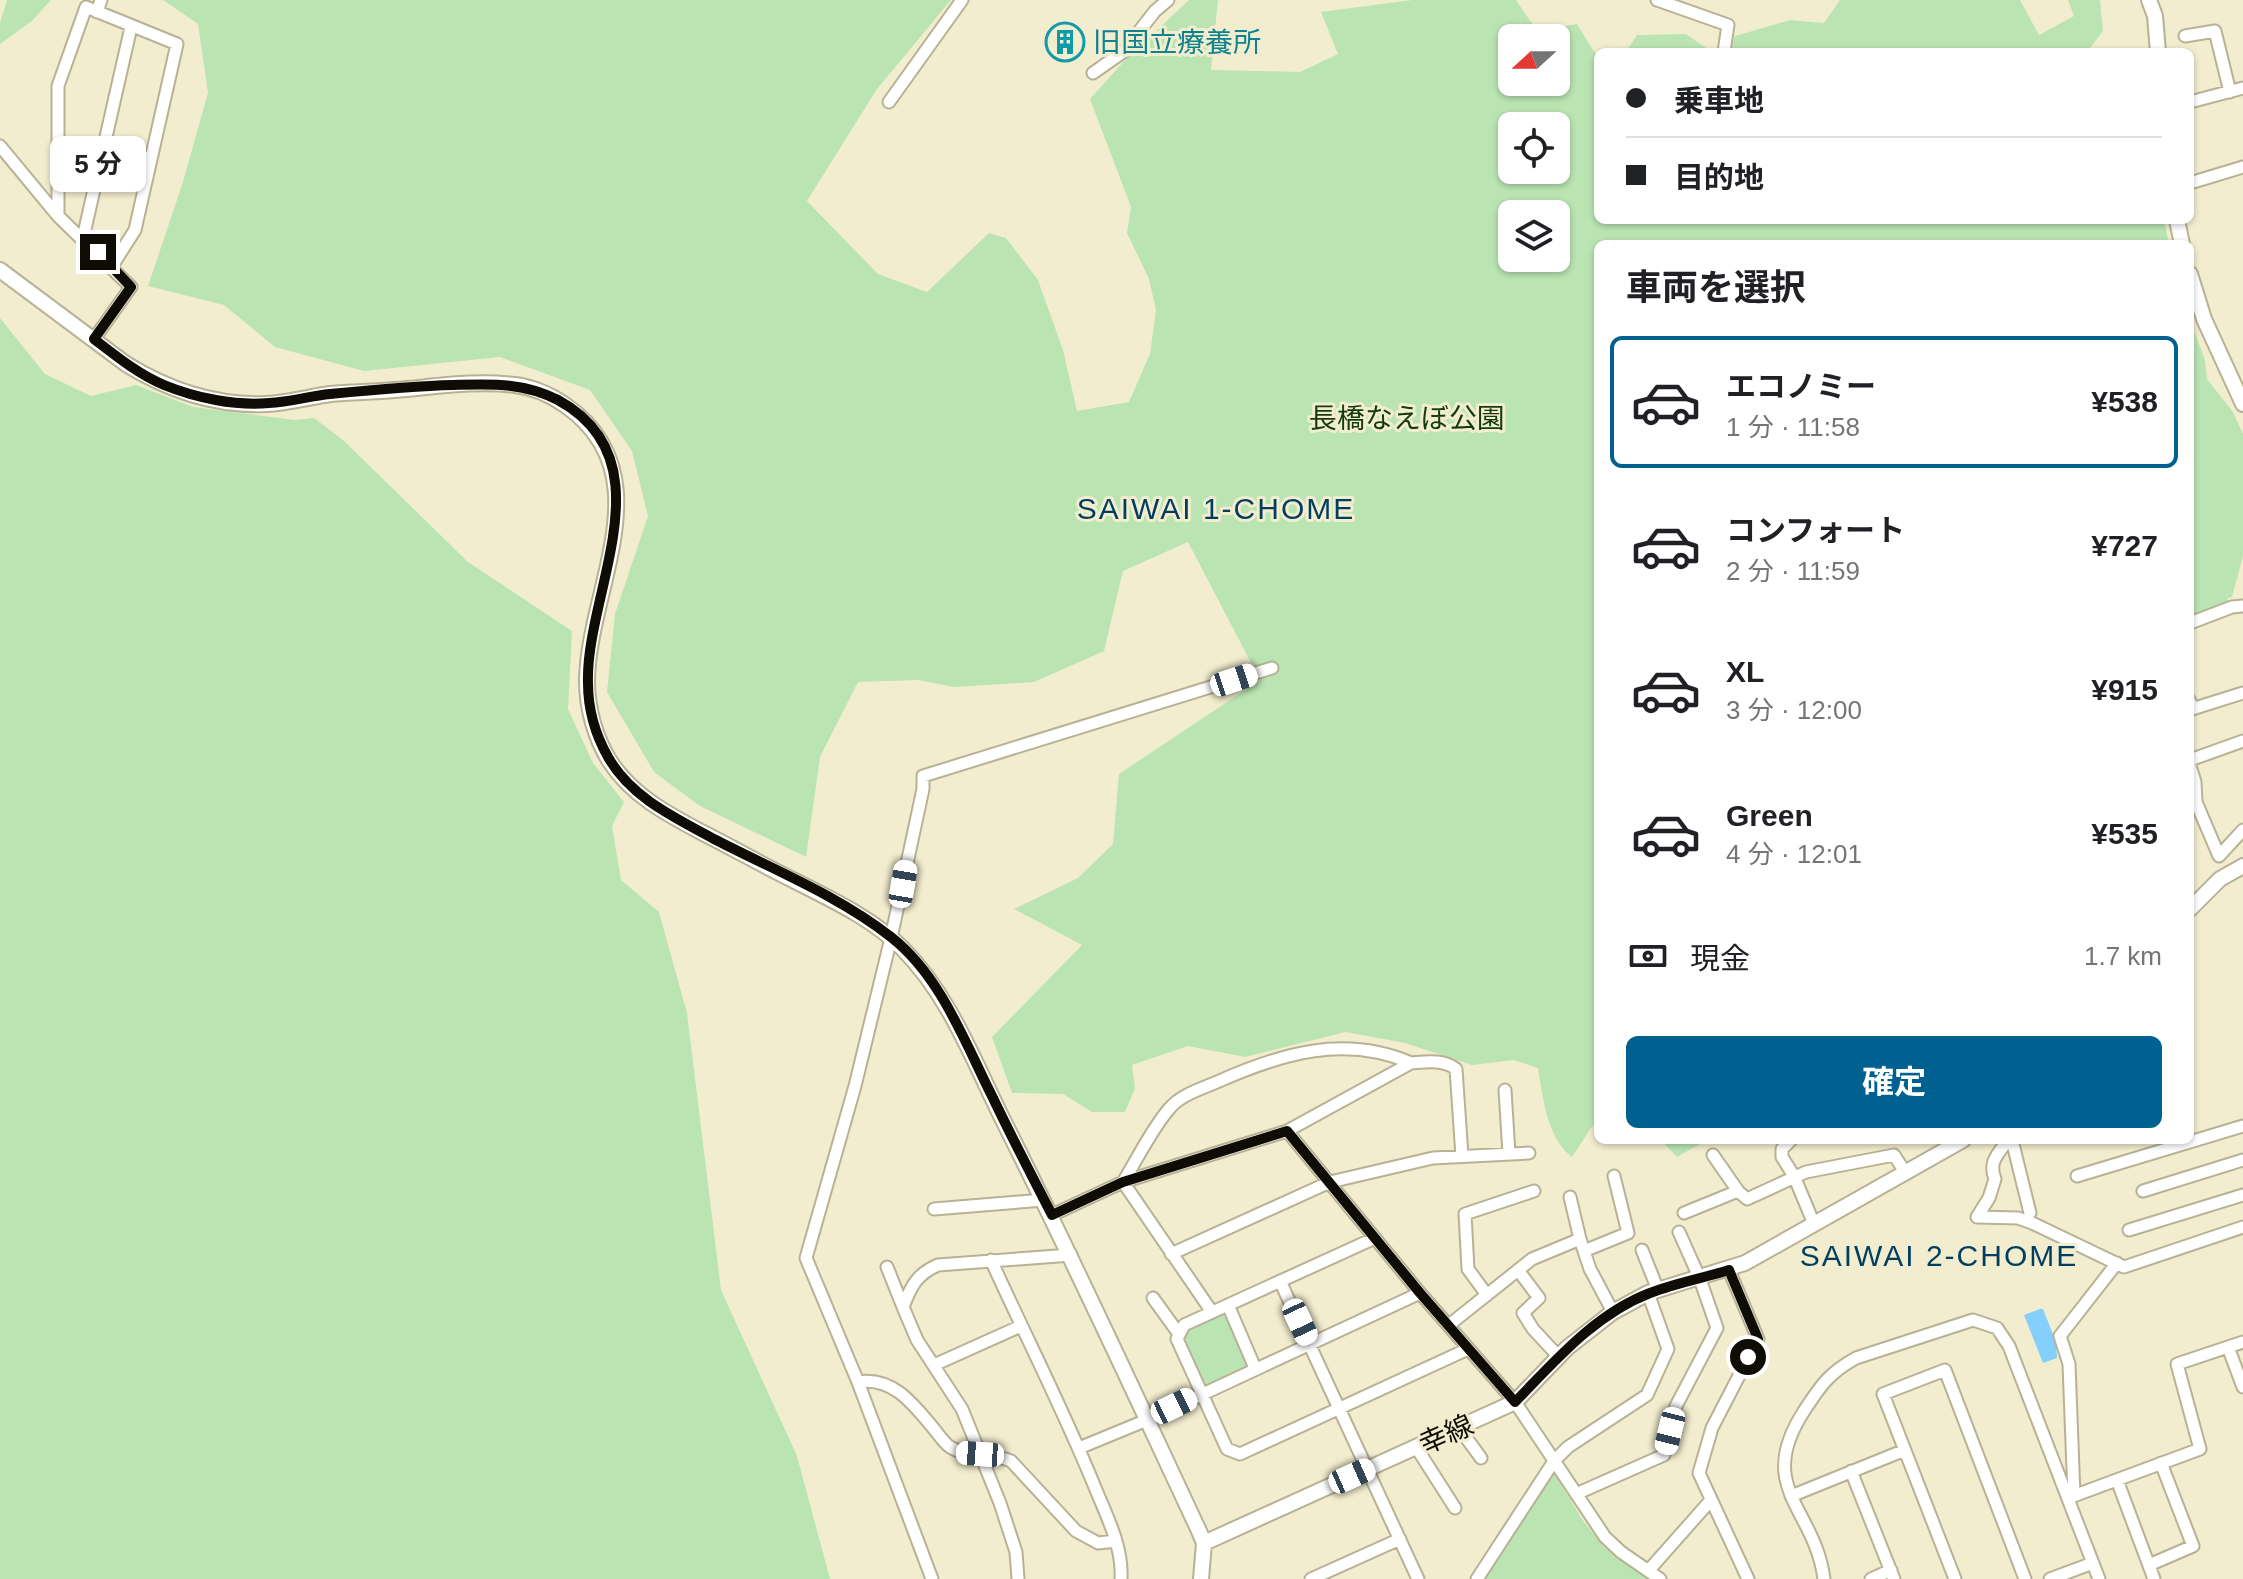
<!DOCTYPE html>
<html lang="ja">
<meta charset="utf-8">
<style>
:root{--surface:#fff;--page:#f6f6f6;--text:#202124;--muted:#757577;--line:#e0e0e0;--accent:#006191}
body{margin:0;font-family:Arial,"Noto Sans JP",sans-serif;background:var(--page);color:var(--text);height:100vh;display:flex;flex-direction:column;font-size:30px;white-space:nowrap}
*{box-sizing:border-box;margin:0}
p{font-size:26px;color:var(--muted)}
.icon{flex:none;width:44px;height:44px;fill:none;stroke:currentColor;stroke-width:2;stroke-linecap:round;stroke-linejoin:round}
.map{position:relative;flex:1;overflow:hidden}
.side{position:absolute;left:1594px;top:240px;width:600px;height:904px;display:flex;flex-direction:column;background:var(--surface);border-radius:12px;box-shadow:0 2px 6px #0004}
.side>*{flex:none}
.banner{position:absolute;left:1594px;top:48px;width:600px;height:176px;border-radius:12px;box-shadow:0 2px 6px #0004;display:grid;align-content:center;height:176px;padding:0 32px;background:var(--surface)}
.needle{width:52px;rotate:249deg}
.controls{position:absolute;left:1498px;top:24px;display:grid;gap:16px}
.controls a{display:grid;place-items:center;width:72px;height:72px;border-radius:12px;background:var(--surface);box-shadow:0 2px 6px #0004;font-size:40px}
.end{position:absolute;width:36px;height:36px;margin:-18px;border:10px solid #0e0c04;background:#fff;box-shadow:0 0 0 4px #fff}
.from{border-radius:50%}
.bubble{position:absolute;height:56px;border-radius:12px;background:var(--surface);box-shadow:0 2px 6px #0004;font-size:26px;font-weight:700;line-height:56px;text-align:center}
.car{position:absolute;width:24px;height:48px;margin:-24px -12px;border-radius:10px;box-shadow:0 0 6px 2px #0007;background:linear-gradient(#fff 24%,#345 0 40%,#fff 0 76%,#345 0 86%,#fff 0)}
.banner b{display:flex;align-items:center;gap:28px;height:76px;font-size:30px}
.banner b+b{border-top:2px solid var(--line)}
.banner i{width:20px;height:20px;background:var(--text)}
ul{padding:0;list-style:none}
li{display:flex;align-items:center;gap:24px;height:132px;margin:0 16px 12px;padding:0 16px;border:4px solid transparent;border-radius:12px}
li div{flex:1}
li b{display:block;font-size:30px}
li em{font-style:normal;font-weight:700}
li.active{border-color:var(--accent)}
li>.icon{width:72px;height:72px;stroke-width:1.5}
h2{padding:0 32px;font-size:36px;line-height:96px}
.pay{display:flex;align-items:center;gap:20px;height:88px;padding:0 32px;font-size:30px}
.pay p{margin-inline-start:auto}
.button{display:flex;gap:16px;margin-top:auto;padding:16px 32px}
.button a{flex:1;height:92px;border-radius:12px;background:var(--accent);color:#fff;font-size:32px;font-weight:700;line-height:92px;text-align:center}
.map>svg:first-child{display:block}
.green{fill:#bae5b2;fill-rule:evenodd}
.water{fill:#84cffb}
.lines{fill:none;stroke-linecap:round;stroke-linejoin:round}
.street-casing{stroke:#b8b295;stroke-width:15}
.secondary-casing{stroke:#b8b295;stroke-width:18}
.street{stroke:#fff;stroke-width:11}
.secondary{stroke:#fff;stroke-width:14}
.route{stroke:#0e0c04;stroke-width:10}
.labels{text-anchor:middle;stroke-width:6;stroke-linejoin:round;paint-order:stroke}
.culture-label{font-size:28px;fill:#0d838f;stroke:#f3edcf;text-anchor:start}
.park-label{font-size:28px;fill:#123c0b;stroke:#f3edcf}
.street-label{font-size:28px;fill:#0e0c04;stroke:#f3edcf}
.neighbourhood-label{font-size:30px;letter-spacing:2px;fill:#003e5f;stroke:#f3edcf}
</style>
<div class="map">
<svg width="2243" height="1579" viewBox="0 0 2243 1579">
<rect width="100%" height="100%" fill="#f3edcf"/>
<path class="green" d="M7 0H51L32 21 0 44V23Z
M163 0H951L877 89 807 201 878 274 927 292 989 233 1006 238 1038 280 1063 350 1077 411 1129 402 1150 354 1156 310 1149 279 1127 233 1131 207 1090 99 1126 59 1189 0H1218L1211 70 1300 72 1338 54 1321 12 1412 0H1516L1537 31 1577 24 1598 58V220H2164L2169 244H1598V1123L1593 1125 1572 1157C1547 1138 1543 1098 1538 1068L1514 1060 1472 1065 1405 1043 1346 1032 1245 1057 1188 1046 1132 1065 1135 1088 1125 1112H1092L1063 1094 1012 1093 992 1037 1082 945 1014 909 1078 878 1113 844 1119 774 1260 680 1188 542 1123 571 1104 651 1034 682 954 687 918 680 858 682 820 757 806 857 700 806 654 772 607 692 615 614 648 516 632 451 590 390 500 357 364 371 275 347 224 305 148 286 182 185 208 93 198 24ZM1512 38H1556V82H1512ZM1512 126H1556V170H1512ZM1512 214H1556V258H1512Z
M1840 0H2020L2039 35 2074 16 2068 0H2100L2103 31 2087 52H1730L1735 36 1790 20 1824 23Z
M1686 34 1712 52H1626L1637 35Z
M0 318 45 374 91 396 136 385 193 407 295 420 314 418 344 441 468 562 572 631 568 709 593 763 624 802 612 826 621 880 659 912 687 1013 721 1290 797 1456 830 1579H0Z
M2190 320 2205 360 2207 379 2233 412 2243 434V556L2232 597 2227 599 2229 602 2190 616Z
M1661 1140H1707L1677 1157Z
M1226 1313 1248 1361V1365L1207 1384 1202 1383 1183 1339 1188 1330Z
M1554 1473 1582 1519 1603 1546 1648 1579H1483Z"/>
<path class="water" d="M2040 1309H2043L2056 1342 2057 1358 2043 1363 2024 1315Z"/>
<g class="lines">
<defs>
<path id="street" d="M1657 0 1728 25 1724 52
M97 12 101 0
M2185 36 2215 31 2230 92
M1093 73 1123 52 1155 11 1168 0
M889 102 962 0
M2190 102 2243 88
M0 146 58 216 131 287 94 339
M104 146 151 159
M2190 183 2243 167
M58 216V86L86 7 177 44 135 230 112 266
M83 238 131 27
M2190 623 2232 607 2243 606
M2190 701 2192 709 2243 693
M2190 760 2243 741
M2190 766 2195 782 2196 802 2219 856 2243 830
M1505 1090 1509 1154
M1287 1131 1420 1293 1515 1402 1605 1537 1621 1552 1660 1579
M1791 1140 1782 1149V1157L1794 1176 1814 1224
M2012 1140 2030 1213
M1713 1155 1738 1191 1747 1199 1806 1172 1894 1155 1905 1172
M2077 1176 2243 1126
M2143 1191 2243 1160
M1570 1197 1580 1239
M934 1209 1044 1200
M1684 1213 1738 1191
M1052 1215 1123 1182 1287 1131 1411 1063C1426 1062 1443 1059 1456 1069L1462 1156
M1977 1217 2018 1218 2032 1223 2124 1267 2243 1227
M1977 1217 1989 1198 1995 1179C1988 1162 1998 1154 2008 1140
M2129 1230 2243 1195
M1375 1238 1184 1325 1177 1339 1227 1449 1240 1454 1468 1349
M1642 1250 1658 1290
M1584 1251 1628 1233 1614 1176
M1171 1254 1330 1182 1433 1158 1529 1153
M991 1260C1025 1335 1063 1409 1094 1485 1106 1515 1123 1546 1121 1579
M887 1267 903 1307
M1518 1270 1539 1298 1523 1313 1533 1329 1559 1357
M1729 1270 1758 1339 1712 1428 1699 1473 1748 1579
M1280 1281 1418 1579
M1487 1295 1468 1269 1465 1214 1534 1191
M1153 1298 1179 1334
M1228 1305 1255 1368
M1212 1312 1123 1182C1138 1158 1151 1130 1169 1109 1180 1095 1201 1089 1217 1082 1280 1054 1344 1034 1411 1063
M1449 1325 1532 1259 1580 1239 1590 1269 1613 1312
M2228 1347 2243 1387
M934 1365 1021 1326
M858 1382C893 1376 914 1405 934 1429 939 1435 944 1443 950 1447 968 1458 992 1452 1011 1461L1076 1531 1098 1543 1116 1541
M1459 1428 1481 1458
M1416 1447 1455 1508
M1079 1448 1147 1420 1420 1293
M1851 1471 1894 1579
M2117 1480 2154 1579
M1576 1494 1664 1455 1676 1406 1717 1328 1700 1279 1679 1232
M1791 1496 1905 1450
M2074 1496 2069 1364 2060 1336 2117 1263
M2068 1498 2200 1449 2177 1364 2243 1342
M2149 1565 2193 1546 2161 1463
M1649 1570 1711 1500
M932 1579 858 1382 806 1258 855 1086 891 938 923 789V776L1272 668
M1018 1579 1016 1552 1000 1503 962 1409 917 1340 903 1307C911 1286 917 1274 938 1265L1071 1255
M1311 1579 1400 1539
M1477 1579 1554 1461 1568 1447 1647 1395 1668 1349 1648 1293
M1824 1579C1815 1508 1754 1488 1804 1411 1821 1385 1829 1373 1856 1358L1973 1320 1997 1328 2009 1346 2099 1579
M1871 1579 1891 1570
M1955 1579 1883 1394 1945 1370 2025 1579
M2050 1579 2093 1563"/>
<path id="secondary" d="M2149 0 2155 16 2158 52
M2177 220 2182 244
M0 270 126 364C168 390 216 406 266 404 288 403 309 397 330 394 352 392 373 392 395 390 434 387 475 380 515 385 532 387 551 395 565 405 665 474 588 588 587 681 587 708 595 737 609 760 631 795 667 814 703 833 733 848 762 865 793 880 830 899 872 918 902 948 950 996 974 1062 1004 1122 1072 1257 1135 1394 1199 1531L1204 1543 1201 1579
M2190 274 2204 319 2243 404
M2190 909 2220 879 2243 866
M1204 1543 1515 1402 1567 1348 1613 1312 1648 1293 1745 1263 1963 1140"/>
</defs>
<use href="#street" class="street-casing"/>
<use href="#secondary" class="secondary-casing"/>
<use href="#street" class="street"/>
<use href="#secondary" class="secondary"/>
</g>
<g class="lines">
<path class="route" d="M98 252 131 287 94 339C116 356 138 374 164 385 196 398 235 406 269 403 290 402 310 396 330 394 371 390 412 386 453 385 491 384 523 382 558 400 670 461 585 593 588 683 588 709 595 734 608 757 631 798 676 818 716 840 774 870 839 896 891 937 941 976 965 1043 993 1098 1012 1138 1032 1176 1052 1215L1123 1182 1287 1131 1420 1293 1515 1402C1555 1361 1595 1314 1650 1293 1676 1283 1703 1278 1729 1270L1758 1339 1748 1357"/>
</g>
<defs>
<symbol id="building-ring" viewBox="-11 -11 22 22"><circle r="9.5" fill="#f3edcf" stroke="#0f9aa8" stroke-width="1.5"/><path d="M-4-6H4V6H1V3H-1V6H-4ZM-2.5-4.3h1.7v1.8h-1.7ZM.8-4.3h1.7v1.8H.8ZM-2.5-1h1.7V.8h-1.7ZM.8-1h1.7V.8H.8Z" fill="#0f9aa8"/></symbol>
</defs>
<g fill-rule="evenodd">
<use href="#building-ring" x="1043" y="20" width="44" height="44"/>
</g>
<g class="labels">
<g class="culture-label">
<text x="1093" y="52">旧国立療養所</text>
</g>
<g class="park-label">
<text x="1407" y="428">長橋なえぼ公園</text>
</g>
<g class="street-label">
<text transform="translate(1446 1434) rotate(-24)" y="10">幸線</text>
</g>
<g class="neighbourhood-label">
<text x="1216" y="519">SAIWAI 1-CHOME</text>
<text x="1939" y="1266">SAIWAI 2-CHOME</text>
</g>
</g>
</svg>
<div class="controls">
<a><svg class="needle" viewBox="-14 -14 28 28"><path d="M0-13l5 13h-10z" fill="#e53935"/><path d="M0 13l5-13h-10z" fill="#757577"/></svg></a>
<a><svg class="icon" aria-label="locate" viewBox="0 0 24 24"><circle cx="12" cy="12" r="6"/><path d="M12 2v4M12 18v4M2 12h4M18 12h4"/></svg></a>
<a><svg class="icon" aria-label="layers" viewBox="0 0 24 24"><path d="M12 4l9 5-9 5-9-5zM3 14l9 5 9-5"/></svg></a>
</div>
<i class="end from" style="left:1748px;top:1357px"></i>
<i class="end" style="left:98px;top:252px"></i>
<div class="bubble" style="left:50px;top:136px;width:96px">5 分</div>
<i class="car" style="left:1234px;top:680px;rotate:72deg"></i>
<i class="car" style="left:903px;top:884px;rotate:10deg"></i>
<i class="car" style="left:1300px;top:1322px;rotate:155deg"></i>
<i class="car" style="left:1174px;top:1406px;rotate:64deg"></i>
<i class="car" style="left:1670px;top:1431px;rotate:194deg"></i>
<i class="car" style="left:980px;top:1454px;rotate:274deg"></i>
<i class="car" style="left:1352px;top:1476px;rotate:66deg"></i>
<div class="banner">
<b><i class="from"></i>乗車地</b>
<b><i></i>目的地</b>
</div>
<section class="side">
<h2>車両を選択</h2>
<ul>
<li class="active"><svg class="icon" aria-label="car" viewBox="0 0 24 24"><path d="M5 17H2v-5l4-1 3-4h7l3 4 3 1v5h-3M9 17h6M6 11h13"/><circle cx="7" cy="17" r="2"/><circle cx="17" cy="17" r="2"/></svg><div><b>エコノミー</b><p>1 分 · 11:58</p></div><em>¥538</em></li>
<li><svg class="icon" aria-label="car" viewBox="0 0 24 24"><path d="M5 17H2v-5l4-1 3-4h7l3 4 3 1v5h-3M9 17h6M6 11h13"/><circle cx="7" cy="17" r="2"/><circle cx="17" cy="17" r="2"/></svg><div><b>コンフォート</b><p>2 分 · 11:59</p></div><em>¥727</em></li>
<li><svg class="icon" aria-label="car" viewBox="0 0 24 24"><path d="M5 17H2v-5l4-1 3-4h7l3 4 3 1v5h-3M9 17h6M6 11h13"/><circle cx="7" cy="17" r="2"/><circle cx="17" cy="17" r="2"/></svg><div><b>XL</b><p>3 分 · 12:00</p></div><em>¥915</em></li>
<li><svg class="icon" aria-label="car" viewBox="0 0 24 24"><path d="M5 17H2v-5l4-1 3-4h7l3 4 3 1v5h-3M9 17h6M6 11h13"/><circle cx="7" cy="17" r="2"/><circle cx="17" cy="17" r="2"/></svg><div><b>Green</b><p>4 分 · 12:01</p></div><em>¥535</em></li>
</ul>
<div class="pay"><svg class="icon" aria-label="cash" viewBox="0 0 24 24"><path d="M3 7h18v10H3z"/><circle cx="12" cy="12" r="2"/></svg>現金<p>1.7 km</p></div>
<div class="button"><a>確定</a></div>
</section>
</div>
